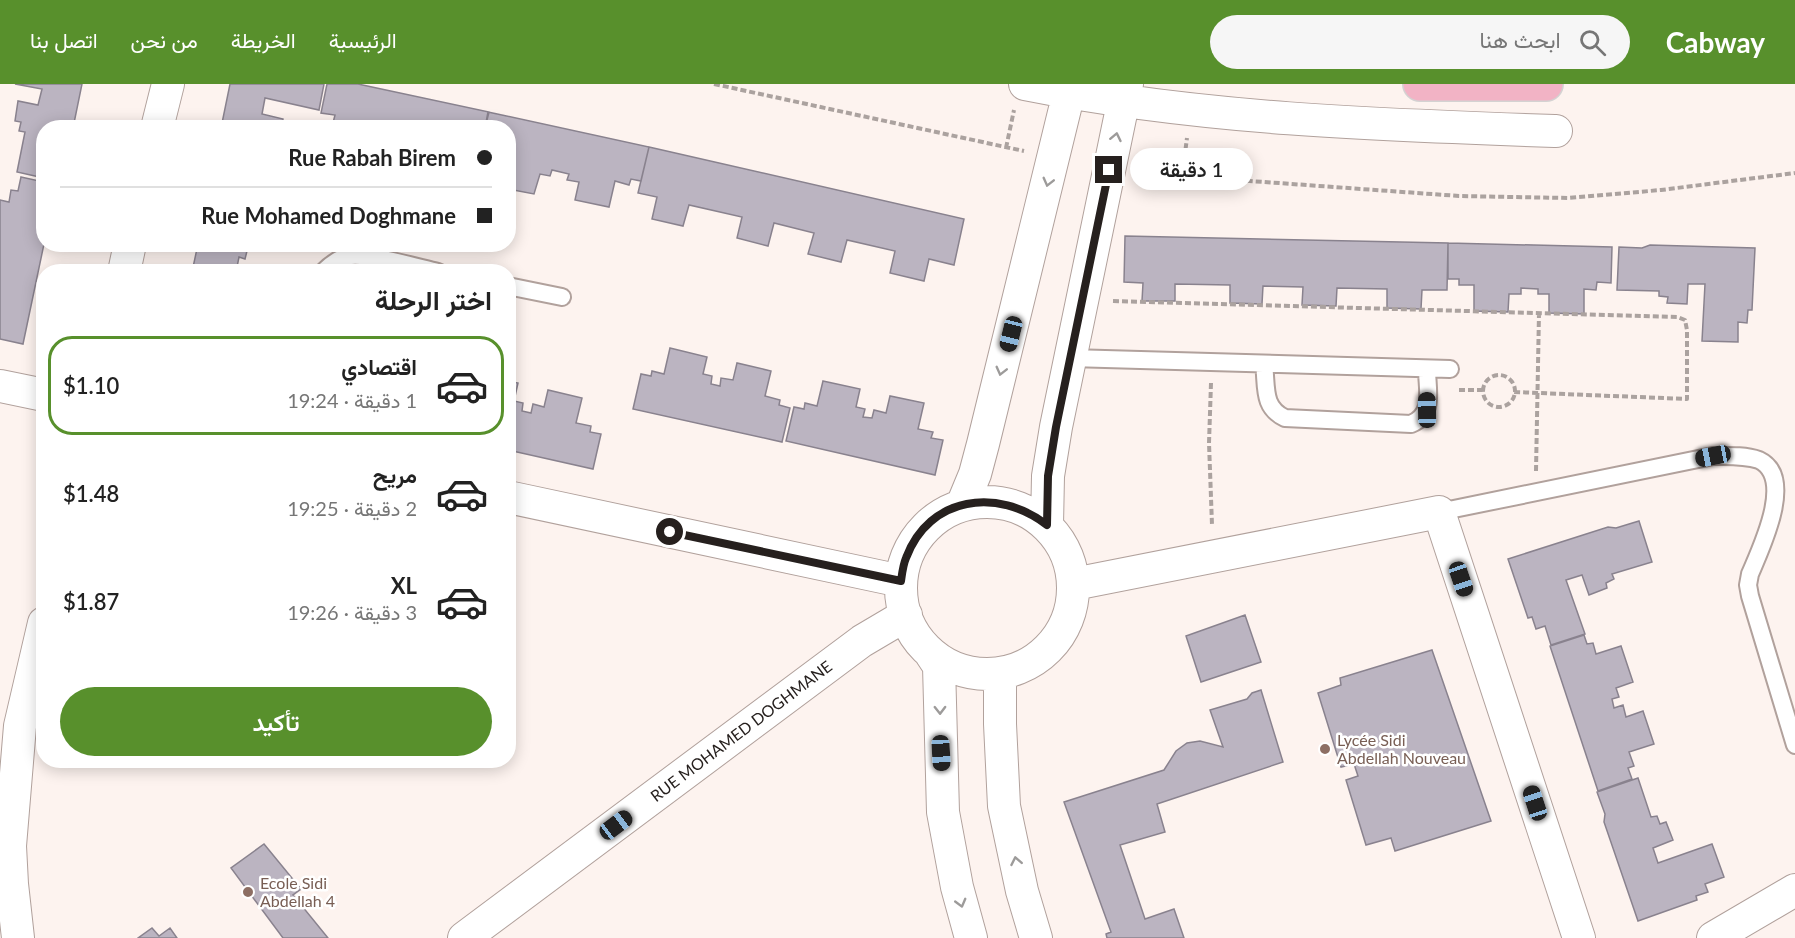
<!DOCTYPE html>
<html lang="ar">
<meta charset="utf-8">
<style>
:root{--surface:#fff;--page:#f6f6f6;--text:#222;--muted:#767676;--line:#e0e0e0;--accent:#58902c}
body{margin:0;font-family:Lato,Vazirmatn,sans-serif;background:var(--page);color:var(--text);direction:rtl;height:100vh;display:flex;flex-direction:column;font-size:22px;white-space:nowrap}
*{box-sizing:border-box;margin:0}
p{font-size:20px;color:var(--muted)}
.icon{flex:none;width:33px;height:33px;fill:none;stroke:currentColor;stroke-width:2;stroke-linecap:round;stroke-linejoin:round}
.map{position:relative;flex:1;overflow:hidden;direction:ltr}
.drawer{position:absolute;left:36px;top:180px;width:480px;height:504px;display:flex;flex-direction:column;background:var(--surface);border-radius:24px;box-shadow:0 3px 15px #0003;direction:rtl}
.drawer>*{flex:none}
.top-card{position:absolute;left:36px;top:36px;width:480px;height:132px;border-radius:24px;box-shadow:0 3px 15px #0003;direction:rtl;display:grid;align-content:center;height:132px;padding:0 24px;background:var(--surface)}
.end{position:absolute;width:27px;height:27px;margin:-14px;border:8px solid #26201e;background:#fff;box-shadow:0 0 0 3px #fff}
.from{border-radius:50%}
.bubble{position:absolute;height:42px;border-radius:21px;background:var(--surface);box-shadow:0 3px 15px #0003;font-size:20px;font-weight:600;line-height:42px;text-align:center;direction:rtl}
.car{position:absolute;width:18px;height:36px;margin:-18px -9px;border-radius:8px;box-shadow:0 0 4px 2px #0007;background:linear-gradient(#222 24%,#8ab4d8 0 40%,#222 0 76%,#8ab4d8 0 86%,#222 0)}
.top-card b{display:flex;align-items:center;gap:21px;height:57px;font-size:22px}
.top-card b+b{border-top:2px solid var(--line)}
.top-card i{width:15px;height:15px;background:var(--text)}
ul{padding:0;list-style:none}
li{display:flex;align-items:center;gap:18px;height:99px;margin:0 12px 9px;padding:0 12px;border:3px solid transparent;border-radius:24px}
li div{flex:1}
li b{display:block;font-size:22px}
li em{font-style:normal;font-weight:600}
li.on{border-color:var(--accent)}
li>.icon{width:54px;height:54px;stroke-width:1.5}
h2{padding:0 24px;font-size:27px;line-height:72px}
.primary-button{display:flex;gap:12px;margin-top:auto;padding:12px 24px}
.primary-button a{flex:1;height:69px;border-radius:36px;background:var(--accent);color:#fff;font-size:24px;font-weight:600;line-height:69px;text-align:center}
header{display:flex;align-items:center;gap:36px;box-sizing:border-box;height:84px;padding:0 30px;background:var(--accent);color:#fff}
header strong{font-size:28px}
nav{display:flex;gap:33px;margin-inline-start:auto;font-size:21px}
.search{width:420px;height:54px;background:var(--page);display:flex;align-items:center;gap:15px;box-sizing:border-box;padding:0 21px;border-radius:33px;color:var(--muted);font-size:22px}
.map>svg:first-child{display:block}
.building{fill:#bbb4c1;stroke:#89828e;stroke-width:1.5}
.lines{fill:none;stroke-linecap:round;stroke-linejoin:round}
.service-casing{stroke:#b1a19c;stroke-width:20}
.minor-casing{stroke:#b1a19c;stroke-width:34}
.primary-casing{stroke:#d4d2d2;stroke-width:36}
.path{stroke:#aba29f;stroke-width:4;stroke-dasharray:6 3;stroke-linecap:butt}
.service{stroke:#fff;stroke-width:16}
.minor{stroke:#fff;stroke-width:32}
.primary{stroke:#f2b3c5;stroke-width:33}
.oneway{stroke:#9d9b9a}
.route{stroke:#26201e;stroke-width:8}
.education-dot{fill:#8d6e63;stroke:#fff;stroke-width:2}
.labels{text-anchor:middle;stroke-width:5;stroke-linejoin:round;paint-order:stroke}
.street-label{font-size:16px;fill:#26201e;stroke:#fff}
.education-label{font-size:16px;fill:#785e54;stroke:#fff;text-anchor:start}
</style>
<header>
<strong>Cabway</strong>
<div class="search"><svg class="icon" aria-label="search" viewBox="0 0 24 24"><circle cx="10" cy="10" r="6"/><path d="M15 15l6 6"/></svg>ابحث هنا</div>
<nav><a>الرئيسية</a><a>الخريطة</a><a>من نحن</a><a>اتصل بنا</a></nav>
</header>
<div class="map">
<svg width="1795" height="854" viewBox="0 0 1795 854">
<rect width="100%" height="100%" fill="#fdf3ef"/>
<path class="building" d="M15 0H82L73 44H44V94L17 88 25 48 19 47 21 38 15 37 18 17 38 21 42 5Z
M230 0H324L319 26 265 14 262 30 283 35 281 44H221Z
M327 0H358L489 28 485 44H345L346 41 333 39 335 31 321 29Z
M488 28 649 63 641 97 631 95 629 101 615 97 609 123 575 116 579 98 567 96 569 90 552 86 550 92 540 90 534 110 508 105V44H485Z
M649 63 964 135 954 181 929 175 924 197 890 189 895 167 847 156 841 178 808 170 814 149 774 139 768 162 737 154 742 133 689 121 683 142 652 135 657 113 638 109Z
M21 93 44 98V160L23 260 0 255V116L9 118 11 106 18 107Z
M1125 152 1448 159 1447 206H1422L1421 225 1387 224V205L1337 204 1336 222 1302 221 1303 203 1263 202 1262 220 1230 219V201L1175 200V217H1142L1143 199 1124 198Z
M1448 159 1612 163 1611 199 1597 198 1596 206 1584 205V230L1549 229V210H1538V205L1521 204V210H1509L1508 228 1474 227V201H1459V195H1448Z
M198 160H267L265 167 248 163 245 175 239 173 236 188H192Z
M1650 161 1755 164 1752 226H1748L1747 239 1738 238V258L1702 257 1705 200H1688L1687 220 1667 219 1668 213 1659 212V207L1617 206 1619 163 1642 164Z
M670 264 707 273 703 290 712 292 711 300 720 302 721 294 733 296 737 279 771 287 765 312 780 316 779 321 790 324 782 358 633 325 641 290 651 292 652 287 664 290Z
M508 297 518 299 514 317 523 319 522 327 531 329 533 320 544 323 548 306 582 314 576 339 591 342 590 348 601 350 593 385 508 366Z
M823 297 860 305 856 323 865 325 863 333 872 334 874 326 886 329 890 312 924 319 918 345 933 348 931 354 943 356 935 391 786 357 794 323 804 325 805 319 817 322Z
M1639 437 1652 478 1612 490 1614 495 1606 499 1607 504 1589 511 1582 491 1566 496 1585 550 1551 561 1545 542 1536 545 1532 533 1528 534 1508 475 1608 443 1616 444Z
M1245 531 1261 578 1201 598 1186 552Z
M1584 551 1587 560 1593 559 1596 570 1621 562 1633 598 1616 604 1619 613 1612 615 1614 624 1623 621 1626 633 1643 627 1654 660 1629 668 1634 682 1628 684 1632 695 1598 707 1550 562Z
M1432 566 1491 737 1395 767 1391 754 1366 761 1346 696 1358 692 1354 680 1341 683 1318 609 1341 601 1340 594Z
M1261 606 1283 678 1157 720 1165 748 1120 761 1145 835 1174 825 1184 854H1107L1106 850 1111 848 1064 718 1164 686 1176 667 1187 659 1200 657 1223 663 1210 626 1247 615 1252 609Z
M1638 694 1651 733 1657 732 1660 740 1666 738 1673 756 1653 764 1658 779 1712 760 1724 793 1705 800 1708 808 1696 812 1697 816 1638 837 1604 738 1605 730 1597 708Z
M264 760 301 805 293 811 328 854H283L231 784Z
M152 844 159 852 170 844 177 854H138Z"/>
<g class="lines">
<defs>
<path id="service" d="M323 188C331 180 340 173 351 172 372 170 416 183 438 188
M508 202 562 213
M1070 274 1450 285
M1264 280C1267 303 1262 323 1285 334L1411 340C1435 330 1427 306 1427 285
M1439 428 1713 372C1728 372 1744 371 1759 376 1795 393 1762 462 1750 490L1748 501 1750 512 1795 661"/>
<path id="minor" d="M1025 0C1200 35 1379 41 1556 47
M157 44 168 0
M124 188 130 160
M0 302 44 311
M508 413 901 497
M901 504a86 86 0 1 1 172 0a86 86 0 1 1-172 0Z
M963 419 975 390 983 360 1071 0
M1047 441 1048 392 1056 343 1127 0
M1074 500 1439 428 1579 854
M931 570 939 582 943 728 957 803 971 854
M1000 590V640L1004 722 1022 807 1036 854
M18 854 12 800 10 762 20 642 44 539
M464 854 862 557 906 531
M1713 854 1795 806"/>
<path id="primary" d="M1420 0H1546"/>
</defs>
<use href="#service" class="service-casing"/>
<use href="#minor" class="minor-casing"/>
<use href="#primary" class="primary-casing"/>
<path class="path" d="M714 0 1024 67
M1006 64 1014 26
M1139 89 1459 112 1568 114 1661 106 1795 89
M1182 92 1187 54
M1113 217 1677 233 1685 236 1687 246V315L1514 308
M1483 307a16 16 0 1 1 32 0a16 16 0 1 1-32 0Z
M1211 299 1209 359 1212 441
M1459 306H1483
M1536 387 1539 229"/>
<use href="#service" class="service"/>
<use href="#minor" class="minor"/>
<use href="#primary" class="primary"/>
</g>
<defs><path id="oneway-chevron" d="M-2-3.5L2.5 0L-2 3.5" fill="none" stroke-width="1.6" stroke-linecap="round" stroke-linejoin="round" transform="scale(1.5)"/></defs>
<g class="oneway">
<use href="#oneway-chevron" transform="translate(1116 53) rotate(-78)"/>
<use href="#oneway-chevron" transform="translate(1048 98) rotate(104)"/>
<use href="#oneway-chevron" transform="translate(1001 287) rotate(104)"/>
<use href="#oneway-chevron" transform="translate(940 626) rotate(89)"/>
<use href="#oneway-chevron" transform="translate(1016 777) rotate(-101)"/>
<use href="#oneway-chevron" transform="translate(961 819) rotate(75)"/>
</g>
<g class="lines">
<path class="route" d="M670 448 901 497C902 490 903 481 906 474 929 412 998 403 1047 441L1048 392 1056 343 1109 86"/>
</g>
<g class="education-dot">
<circle cx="1325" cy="665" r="6"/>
<circle cx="248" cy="808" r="6"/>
</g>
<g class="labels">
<g class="street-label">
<text transform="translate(741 647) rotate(-37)" y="6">RUE MOHAMED DOGHMANE</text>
</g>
<g class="education-label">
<text x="1337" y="662">Lycée Sidi<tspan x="1337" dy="18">Abdellah Nouveau</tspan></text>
<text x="260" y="805">Ecole Sidi<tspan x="260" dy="18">Abdellah 4</tspan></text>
</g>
</g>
</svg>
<i class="end from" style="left:670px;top:448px"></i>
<i class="end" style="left:1109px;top:86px"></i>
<div class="bubble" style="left:1130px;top:64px;width:123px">1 دقيقة</div>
<i class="car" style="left:1011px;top:250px;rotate:194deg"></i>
<i class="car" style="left:1427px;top:326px;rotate:359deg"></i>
<i class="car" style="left:1713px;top:372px;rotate:259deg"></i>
<i class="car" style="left:1461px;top:495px;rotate:161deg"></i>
<i class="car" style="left:941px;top:669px;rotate:177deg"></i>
<i class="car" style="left:1535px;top:719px;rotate:342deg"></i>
<i class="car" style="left:616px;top:741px;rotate:53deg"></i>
<div class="top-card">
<b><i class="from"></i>Rue Rabah Birem</b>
<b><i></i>Rue Mohamed Doghmane</b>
</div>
<section class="drawer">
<h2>اختر الرحلة</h2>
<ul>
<li class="on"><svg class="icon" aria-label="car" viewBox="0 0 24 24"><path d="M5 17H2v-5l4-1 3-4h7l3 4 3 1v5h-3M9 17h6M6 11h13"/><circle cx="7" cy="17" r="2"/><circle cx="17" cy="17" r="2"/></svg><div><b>اقتصادي</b><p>1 دقيقة · 19:24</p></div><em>$1.10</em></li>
<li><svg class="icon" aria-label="car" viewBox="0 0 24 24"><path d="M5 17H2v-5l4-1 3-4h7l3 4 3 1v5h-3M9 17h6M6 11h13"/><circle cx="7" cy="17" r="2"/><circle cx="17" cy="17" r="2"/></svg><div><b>مريح</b><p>2 دقيقة · 19:25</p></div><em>$1.48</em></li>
<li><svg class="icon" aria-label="car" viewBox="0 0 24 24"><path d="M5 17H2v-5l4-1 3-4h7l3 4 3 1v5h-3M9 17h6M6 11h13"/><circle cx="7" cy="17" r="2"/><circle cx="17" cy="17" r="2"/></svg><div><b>XL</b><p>3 دقيقة · 19:26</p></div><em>$1.87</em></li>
</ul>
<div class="primary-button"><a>تأكيد</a></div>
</section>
</div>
